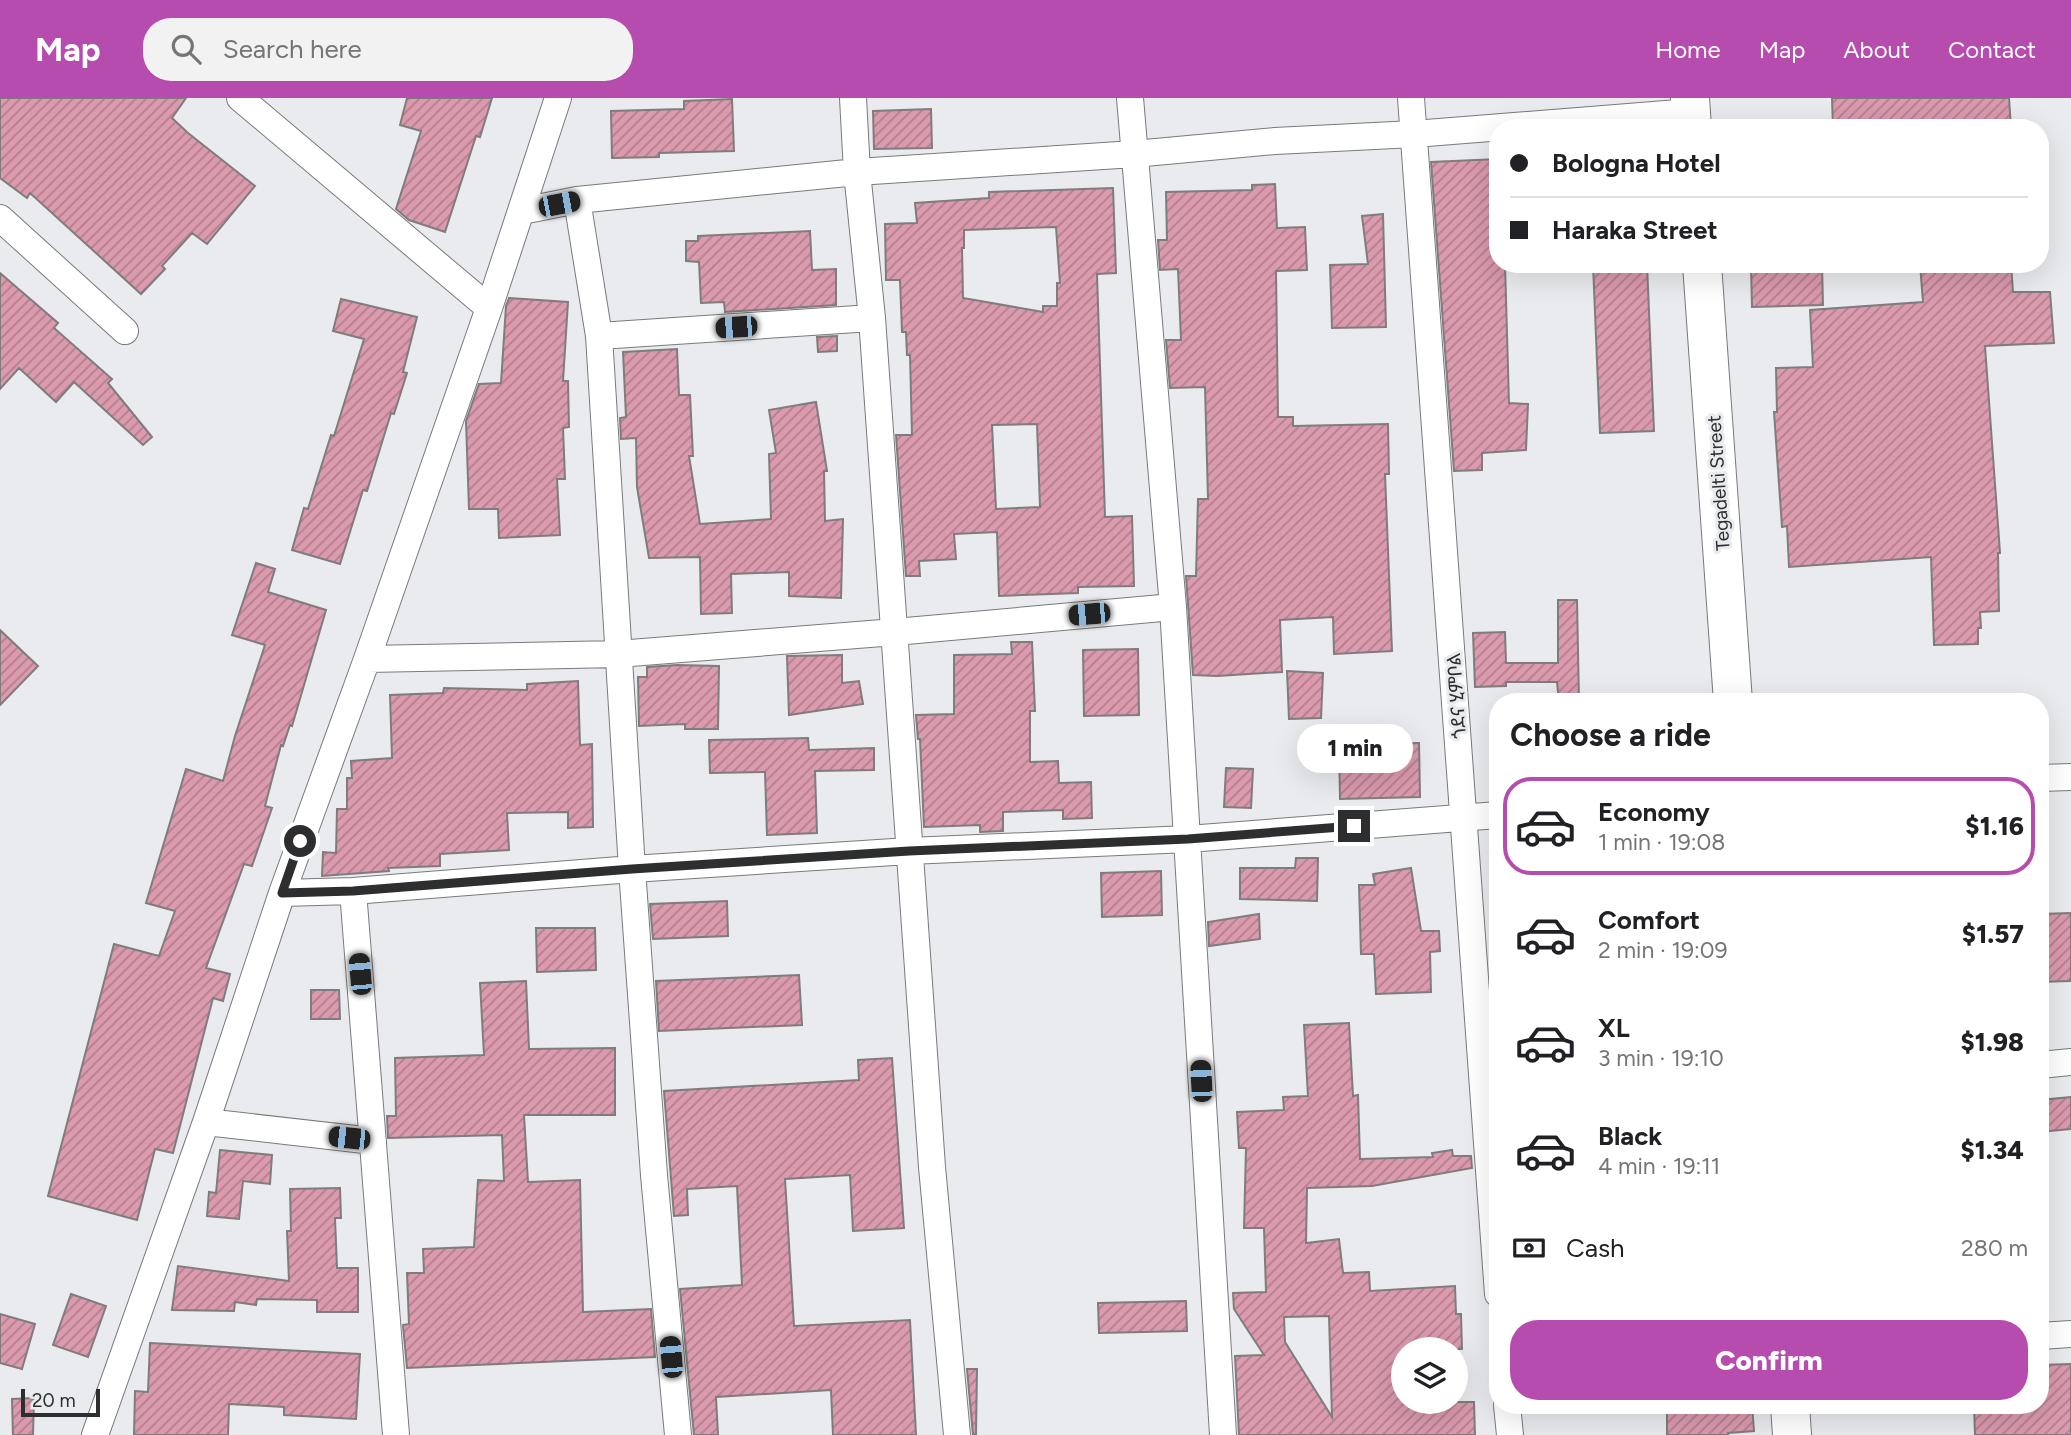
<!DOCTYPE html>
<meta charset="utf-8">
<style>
:root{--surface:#fff;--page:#f2f2f2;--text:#202124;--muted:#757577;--line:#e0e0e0;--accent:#b64cae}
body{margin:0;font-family:Figtree,"Noto Sans Ethiopic",sans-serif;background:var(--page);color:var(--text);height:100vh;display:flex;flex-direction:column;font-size:26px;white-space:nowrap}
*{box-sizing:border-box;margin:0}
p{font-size:23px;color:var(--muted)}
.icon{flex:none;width:38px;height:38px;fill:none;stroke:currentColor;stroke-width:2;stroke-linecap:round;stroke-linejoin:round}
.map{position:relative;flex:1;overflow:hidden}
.side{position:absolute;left:1489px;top:595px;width:560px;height:721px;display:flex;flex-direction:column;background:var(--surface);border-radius:28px;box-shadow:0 7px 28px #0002}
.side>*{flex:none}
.banner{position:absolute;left:1489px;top:21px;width:560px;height:154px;border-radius:28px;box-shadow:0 7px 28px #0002;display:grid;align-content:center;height:154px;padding:0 21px;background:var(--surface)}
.controls{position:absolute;left:1391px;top:1239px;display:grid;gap:14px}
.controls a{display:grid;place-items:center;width:77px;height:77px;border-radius:50%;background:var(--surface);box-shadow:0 7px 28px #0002;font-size:35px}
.scale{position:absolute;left:21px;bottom:18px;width:79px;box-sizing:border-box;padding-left:7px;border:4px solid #2d2e2f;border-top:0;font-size:19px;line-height:24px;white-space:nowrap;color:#2d2e2f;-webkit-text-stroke:5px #e9ebee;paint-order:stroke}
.end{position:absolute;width:32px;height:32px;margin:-16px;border:9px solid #2d2e2f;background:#fff;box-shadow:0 0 0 4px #fff}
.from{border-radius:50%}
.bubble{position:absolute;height:49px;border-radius:24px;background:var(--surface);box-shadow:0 7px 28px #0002;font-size:23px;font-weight:800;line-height:49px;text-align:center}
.car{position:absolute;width:21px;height:42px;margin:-21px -10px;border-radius:9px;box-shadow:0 0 5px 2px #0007;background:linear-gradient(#222 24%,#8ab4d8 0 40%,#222 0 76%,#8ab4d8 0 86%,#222 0)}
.banner b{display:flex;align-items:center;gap:24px;height:66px;font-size:26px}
.banner b+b{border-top:2px solid var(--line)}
.banner i{width:18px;height:18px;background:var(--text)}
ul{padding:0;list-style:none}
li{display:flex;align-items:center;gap:21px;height:98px;margin:0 14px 10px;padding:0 7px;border:4px solid transparent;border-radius:28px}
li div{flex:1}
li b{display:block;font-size:26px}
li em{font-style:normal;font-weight:800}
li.active{border-color:var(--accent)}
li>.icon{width:63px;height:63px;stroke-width:1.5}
h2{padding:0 21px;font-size:32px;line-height:84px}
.pay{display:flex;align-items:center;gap:18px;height:77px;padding:0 21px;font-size:26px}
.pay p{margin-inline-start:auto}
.button{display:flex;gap:14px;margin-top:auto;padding:14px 21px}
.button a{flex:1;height:80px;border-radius:28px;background:var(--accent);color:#fff;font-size:28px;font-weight:800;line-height:80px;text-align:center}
header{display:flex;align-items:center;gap:42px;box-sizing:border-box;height:98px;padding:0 35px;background:var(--accent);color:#fff}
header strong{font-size:33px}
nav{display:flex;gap:38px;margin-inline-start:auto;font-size:24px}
.search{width:490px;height:63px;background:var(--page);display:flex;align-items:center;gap:18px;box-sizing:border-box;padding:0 24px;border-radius:28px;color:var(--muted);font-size:26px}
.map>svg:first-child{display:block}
.building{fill:url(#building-hatch);stroke:#807c7d;stroke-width:2;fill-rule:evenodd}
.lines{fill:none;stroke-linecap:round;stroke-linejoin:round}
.minor-casing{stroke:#787a7d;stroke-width:28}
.primary-casing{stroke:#787a7d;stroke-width:40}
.minor{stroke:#fff;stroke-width:26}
.primary{stroke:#fff;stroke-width:38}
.route{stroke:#2d2e2f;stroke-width:9}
.labels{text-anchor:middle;stroke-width:6;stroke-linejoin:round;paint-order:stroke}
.street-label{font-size:19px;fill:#2d2e2f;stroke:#e9ebee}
</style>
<header>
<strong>Map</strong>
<div class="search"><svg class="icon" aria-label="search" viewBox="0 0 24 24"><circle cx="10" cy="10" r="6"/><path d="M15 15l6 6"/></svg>Search here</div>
<nav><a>Home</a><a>Map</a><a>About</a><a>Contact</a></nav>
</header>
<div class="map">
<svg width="2071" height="1337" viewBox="0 0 2071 1337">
<defs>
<pattern id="building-hatch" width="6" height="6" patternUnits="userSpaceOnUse" patternTransform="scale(1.75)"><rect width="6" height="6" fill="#db9aae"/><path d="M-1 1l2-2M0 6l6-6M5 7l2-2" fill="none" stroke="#b27e8e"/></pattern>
</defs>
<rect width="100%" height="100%" fill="#e9ebee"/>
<path class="building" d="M0 0H186L172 20 188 35 255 88 207 146 192 135 162 168 165 171 141 196 30 95 27 100 0 80Z
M407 0H492L480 39 476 38 445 134 409 122 396 111 421 33 400 27Z
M1832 0H2009L2011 30H1833Z
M732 1 734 53 659 55V59L612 60 611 13 684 11V3Z
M931 11 932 50 874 51 873 13Z
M1498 61V166H1505L1509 305 1528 306 1526 352 1482 355V372L1454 373 1431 64Z
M1275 86 1277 130 1305 129 1307 172 1276 173 1278 319H1293V328L1388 326 1389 376H1385L1392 553 1334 556 1333 519 1280 522 1282 574 1217 578 1193 577 1186 478H1196L1198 401H1208L1205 289 1170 290 1166 242H1181L1178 171 1160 172 1158 142H1167L1166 94 1252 92V87Z
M1113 90 1116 175 1097 176 1105 419 1132 418 1134 488 1078 489V495L999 498 997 434 954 436 956 461 919 463 920 478H906L896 337H912L910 257H907L906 234H902L900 182H886L885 126 917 125 915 105 989 100V94ZM1056 129 1060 185H1057V208H1043V214L963 200 962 150H964V132ZM1037 326 1040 409 996 411 992 327Z
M1383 116 1386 229 1332 230 1330 167 1368 166 1362 118Z
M810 133 812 172 836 171V207L725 214 724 204 701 205 699 164 686 163V143H698V138Z
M1593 166H1647L1654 333 1600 335Z
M1920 166H2011L2013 194H2050L2054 245 1985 248 2000 455H1998L1999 513 1980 514 1981 530H1978V546L1934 547 1931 459 1789 469 1787 428 1782 429 1774 314H1777L1776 270 1813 269 1810 212 1923 204Z
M1822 167 1823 207 1752 209 1751 169Z
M0 175 58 225 54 230 112 281 108 285 152 339 143 347 74 284 56 304 19 270 0 291Z
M509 200 568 204 563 283H568L569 329 563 330 565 381H557L560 437 499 440 498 411H469L466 323 479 286 501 285 506 208Z
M341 201 417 219 403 274 407 275 394 316 391 315 367 393 363 392 340 466 292 452 304 410 308 411 331 337 334 338 364 241 333 233Z
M837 238V253L818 254 817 239Z
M677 251 679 297H690L693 358H689L700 426 771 421 769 356 776 355 769 312 816 304 827 373H824L825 423 843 421 841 500 789 498V474L731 476 732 515 701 516 700 459 649 460 637 389 636 340 621 341 620 320 626 319 623 254Z
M256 465 275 471 268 494 326 512 292 628 290 627 283 648 281 647 265 708 272 710 252 768 244 766 206 870 230 876 223 903 213 900 173 1055 155 1051 137 1122 48 1098 114 846 159 858 175 813 146 805 186 671 223 683 235 638 265 547 232 537Z
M1558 502H1577L1579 604H1559L1557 584H1506V588L1475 589 1473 535 1505 534 1506 565H1558Z
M0 532 38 568 0 607Z
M1011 544H1032L1035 613H1030V664L1058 663 1059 685 1091 684 1092 720 1063 721V712L1003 714V733L980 734V727L924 729 920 641H918L916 617 954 616V557L1012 556Z
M1138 551 1139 617 1084 618 1083 552Z
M842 557V585L859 583 863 606 789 617 787 558Z
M677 567 719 568 718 631H685V626L639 628 638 579H647V569Z
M1287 573 1323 575 1321 620 1289 621Z
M578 583 580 647 592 646 593 729 568 730V714L507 715 509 752 440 756V768L388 770 389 773 322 778 323 754 336 755 337 711H347V680H352L351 663 392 660 390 597 443 595 444 590 527 592V586Z
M808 640 809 652 874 650V672L815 673 817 735 767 737 765 674 710 675 709 642Z
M1419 645 1420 699 1340 701 1339 646Z
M1226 670 1253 671 1251 710 1224 709Z
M1296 760H1318L1317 803 1240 801V770H1295Z
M1411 770 1421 833H1439L1440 853 1430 854 1431 894 1376 896 1374 856H1361L1359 787H1375L1373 776Z
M1161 773 1162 817 1102 819 1101 775Z
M727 803 728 838 653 841 650 806Z
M2071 815V883L2040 884V816Z
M1259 816 1260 841 1209 848 1208 824Z
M536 830H595L596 872 537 874Z
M799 877 802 927 659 933 656 883Z
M526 883 529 951 615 950V1017H524L528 1084 580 1082 583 1214 651 1211 655 1259 407 1270 403 1227 409 1226 407 1175H424L423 1151 474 1149 478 1082 504 1083 502 1037 388 1040 387 1018H396L395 960 484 957 480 885Z
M311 892H339L340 921H311Z
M1349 925 1353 998 1358 997 1360 1061 1433 1059 1432 1055 1452 1052 1453 1058H1471L1472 1070 1372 1088 1307 1090 1306 1145 1339 1141 1343 1175 1369 1174 1370 1193 1455 1188 1456 1216H1461L1462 1251H1404V1304H1474L1475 1337H1239L1235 1258 1264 1257 1234 1211 1233 1195 1266 1194 1264 1130H1244L1246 1050H1239L1237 1014 1284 1012 1283 999 1308 998 1304 927ZM1329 1218 1332 1319 1285 1244 1284 1219Z
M892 960 904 1130 853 1133 850 1077 785 1081 794 1228 910 1222 916 1337H833L831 1292 716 1299 718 1337H694L680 1191 742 1187 737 1088 687 1091 688 1117 674 1118 664 993 859 982 858 962Z
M2071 999V1031L2040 1034V1002Z
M220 1052 272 1057 270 1086 243 1083 239 1121 207 1118 209 1094 216 1095Z
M340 1090 341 1120H335L337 1170H358V1214H317V1202L257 1201 256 1207 235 1204 234 1213 172 1212 178 1168 289 1183 287 1133H291L290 1091Z
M71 1196 106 1208 88 1259 53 1247Z
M1186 1203 1187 1233 1099 1235 1098 1205Z
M0 1216 35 1226 22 1271 0 1265Z
M150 1245 360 1256 356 1321 284 1317V1309L229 1306 228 1337H134L135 1293 148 1294Z
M2071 1266V1337H1975L1974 1307H2040V1267Z
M967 1271H977L976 1337H973Z
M34 1300 33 1337H13L12 1301Z
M1667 1307H1752L1754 1333 1728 1335V1337H1667Z"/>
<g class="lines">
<defs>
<path id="minor" d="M240 0 489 210
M853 0 857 74 872 220 932 1069 957 1337
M1130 0 1173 509 1223 1337
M1411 0 1498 1196
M577 102 599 238 632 771 654 1077 678 1337
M522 113 577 102 857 74 1134 56 1275 43 1414 36 1691 14
M0 120 125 233
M599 238 872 220
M367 561 618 556 895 534 1173 509
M2040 680 2071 679
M353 793 396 1337
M282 795 353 793 632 771 909 753 1188 741 1498 717
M2040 967 2071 964
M206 1024 373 1043
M2040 1238 2071 1236
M1507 1307 1510 1337
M95 1337 206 1024 282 795 367 561 489 210 558 0"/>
<path id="primary" d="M1690 0 1692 30
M1702 166 1733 604
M1790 1307 1792 1337"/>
</defs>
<use href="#minor" class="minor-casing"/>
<use href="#primary" class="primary-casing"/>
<use href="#minor" class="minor"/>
<use href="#primary" class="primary"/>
</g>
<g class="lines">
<path class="route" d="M300 743 282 795 353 793 632 771 909 753 1188 741 1354 728"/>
</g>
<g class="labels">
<g class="street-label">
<text transform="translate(1718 385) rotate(-94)" y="7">Tegadelti Street</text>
<text transform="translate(1456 598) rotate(-94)" y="7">ጎደና ሂምቦል</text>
</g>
</g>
</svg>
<div class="controls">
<a><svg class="icon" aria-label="layers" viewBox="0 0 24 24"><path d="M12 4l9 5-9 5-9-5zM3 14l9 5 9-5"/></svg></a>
</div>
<div class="scale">20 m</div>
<i class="end from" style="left:300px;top:743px"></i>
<i class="end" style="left:1354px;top:728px"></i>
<div class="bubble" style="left:1297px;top:626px;width:116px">1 min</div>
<i class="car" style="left:559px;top:106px;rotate:79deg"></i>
<i class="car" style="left:736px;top:229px;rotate:266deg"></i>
<i class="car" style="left:1089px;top:516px;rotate:265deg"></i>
<i class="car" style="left:360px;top:876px;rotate:355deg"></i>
<i class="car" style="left:1201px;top:983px;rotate:357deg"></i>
<i class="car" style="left:349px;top:1040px;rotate:276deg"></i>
<i class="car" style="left:671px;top:1259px;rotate:355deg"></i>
<div class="banner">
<b><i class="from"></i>Bologna Hotel</b>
<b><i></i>Haraka Street</b>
</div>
<section class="side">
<h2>Choose a ride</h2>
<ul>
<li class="active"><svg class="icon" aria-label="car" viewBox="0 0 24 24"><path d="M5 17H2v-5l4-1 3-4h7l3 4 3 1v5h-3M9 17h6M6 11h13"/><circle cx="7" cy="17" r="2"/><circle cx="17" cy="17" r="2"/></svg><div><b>Economy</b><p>1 min · 19:08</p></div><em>$1.16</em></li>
<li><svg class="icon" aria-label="car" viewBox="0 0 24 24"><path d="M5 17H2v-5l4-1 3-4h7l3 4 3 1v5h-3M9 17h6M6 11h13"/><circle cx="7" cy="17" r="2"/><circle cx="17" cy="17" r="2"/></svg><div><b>Comfort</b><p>2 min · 19:09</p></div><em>$1.57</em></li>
<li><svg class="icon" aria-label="car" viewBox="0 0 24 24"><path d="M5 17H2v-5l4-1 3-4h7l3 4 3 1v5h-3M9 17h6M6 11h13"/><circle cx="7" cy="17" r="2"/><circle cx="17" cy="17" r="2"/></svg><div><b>XL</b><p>3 min · 19:10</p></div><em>$1.98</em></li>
<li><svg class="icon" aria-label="car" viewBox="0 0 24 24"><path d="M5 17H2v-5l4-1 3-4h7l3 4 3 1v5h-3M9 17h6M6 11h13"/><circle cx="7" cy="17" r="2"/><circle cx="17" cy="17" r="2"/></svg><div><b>Black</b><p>4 min · 19:11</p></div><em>$1.34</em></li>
</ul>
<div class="pay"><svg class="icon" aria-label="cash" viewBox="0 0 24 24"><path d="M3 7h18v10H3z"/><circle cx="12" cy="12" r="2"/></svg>Cash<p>280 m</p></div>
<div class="button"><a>Confirm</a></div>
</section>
</div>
